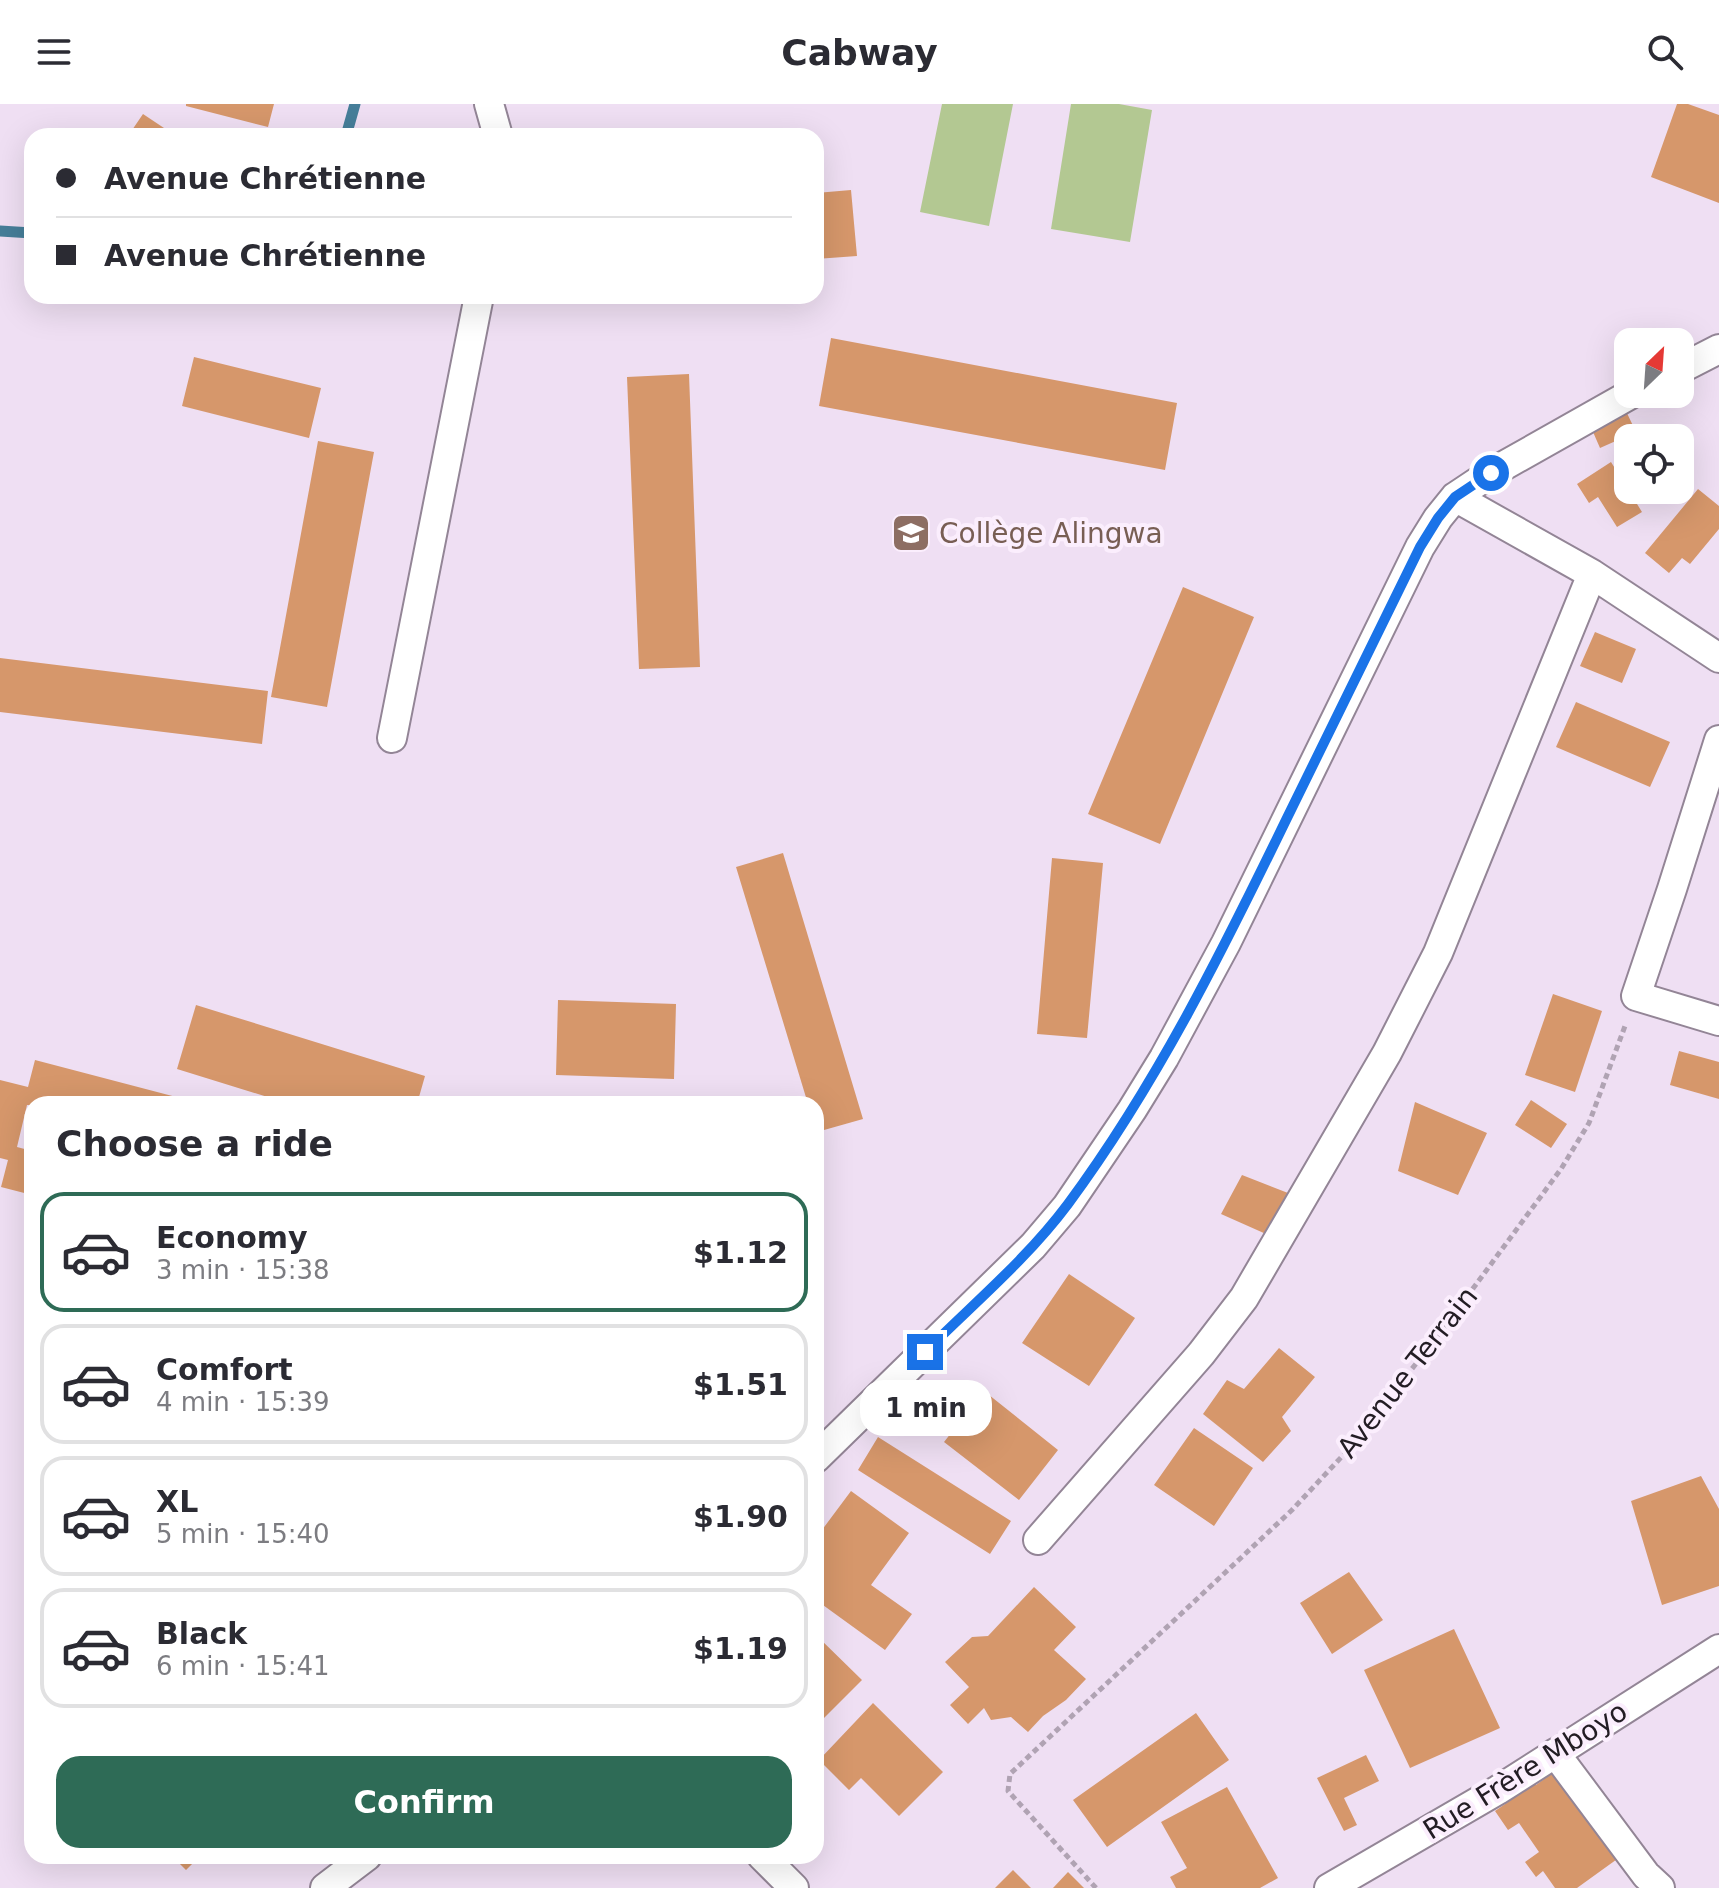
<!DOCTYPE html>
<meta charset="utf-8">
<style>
:root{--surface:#fff;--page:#f7f7f7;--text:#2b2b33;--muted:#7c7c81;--line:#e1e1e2;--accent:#2e6b56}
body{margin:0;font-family:"DejaVu Sans",sans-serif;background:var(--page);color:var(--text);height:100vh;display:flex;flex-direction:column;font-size:30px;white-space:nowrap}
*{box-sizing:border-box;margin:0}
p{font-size:26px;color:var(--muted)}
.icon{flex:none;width:44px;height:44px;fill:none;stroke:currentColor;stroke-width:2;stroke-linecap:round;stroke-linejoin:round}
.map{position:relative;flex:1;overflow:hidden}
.details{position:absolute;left:24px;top:992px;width:800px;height:768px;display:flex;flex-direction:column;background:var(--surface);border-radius:24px;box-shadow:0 8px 32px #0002}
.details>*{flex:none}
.hud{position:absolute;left:24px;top:24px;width:800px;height:176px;border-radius:24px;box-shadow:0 8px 32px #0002;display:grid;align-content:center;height:176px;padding:0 32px;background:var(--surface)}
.needle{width:52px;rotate:25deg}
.controls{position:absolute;left:1614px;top:224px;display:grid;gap:16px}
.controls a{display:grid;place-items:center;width:80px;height:80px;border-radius:16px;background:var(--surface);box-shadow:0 8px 32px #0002;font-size:40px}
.end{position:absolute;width:36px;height:36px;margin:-18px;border:10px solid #1a73e8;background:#fff;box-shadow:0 0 0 4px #fff}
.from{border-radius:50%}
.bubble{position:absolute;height:56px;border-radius:24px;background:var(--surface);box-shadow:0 8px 32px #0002;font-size:26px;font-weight:700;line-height:56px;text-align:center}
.hud b{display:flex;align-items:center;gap:28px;height:76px;font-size:30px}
.hud b+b{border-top:2px solid var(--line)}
.hud i{width:20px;height:20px;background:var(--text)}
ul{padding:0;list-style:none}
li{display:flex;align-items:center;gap:24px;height:120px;margin:0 16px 12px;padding:0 16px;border:4px solid var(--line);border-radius:24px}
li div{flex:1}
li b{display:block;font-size:30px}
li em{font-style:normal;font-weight:700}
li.on{border-color:var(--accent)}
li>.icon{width:72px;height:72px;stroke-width:1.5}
h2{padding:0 32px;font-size:36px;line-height:96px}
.action{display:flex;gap:16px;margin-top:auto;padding:16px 32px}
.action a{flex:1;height:92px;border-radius:24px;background:var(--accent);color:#fff;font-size:32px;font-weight:700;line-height:92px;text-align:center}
header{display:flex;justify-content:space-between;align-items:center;height:104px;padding:0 32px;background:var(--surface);font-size:36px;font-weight:700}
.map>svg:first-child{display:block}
.green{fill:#b3c892}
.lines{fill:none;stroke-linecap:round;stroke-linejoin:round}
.stream{stroke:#467e99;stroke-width:11}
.building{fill:#d6976b}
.minor-casing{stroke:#938596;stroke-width:32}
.path{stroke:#b0a3b3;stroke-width:5;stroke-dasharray:6 4;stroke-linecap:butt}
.minor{stroke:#fff;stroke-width:28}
.route{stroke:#1a73e8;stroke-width:10}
.labels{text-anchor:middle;stroke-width:8;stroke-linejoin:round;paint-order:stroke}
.education-label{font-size:28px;fill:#785e54;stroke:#fbeefd;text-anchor:start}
.street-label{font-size:28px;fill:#231d24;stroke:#fbeefd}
</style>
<header><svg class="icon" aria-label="menu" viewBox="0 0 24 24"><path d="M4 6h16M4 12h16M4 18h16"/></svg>Cabway<svg class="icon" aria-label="search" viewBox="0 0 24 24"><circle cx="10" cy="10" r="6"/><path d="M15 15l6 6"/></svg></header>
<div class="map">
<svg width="1719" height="1784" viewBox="0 0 1719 1784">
<rect width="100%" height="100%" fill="#efdff3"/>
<path class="green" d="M942 0H1013L989 122 920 108Z
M1071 0H1119L1152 6 1130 138 1051 125Z"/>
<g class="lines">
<path class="stream" d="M346 32 355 0
M0 127 32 129"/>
</g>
<path class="building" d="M186 0H274L268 23 186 2Z
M1677 0H1688L1719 11V99L1651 73Z
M143 10 176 32H128Z
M851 86 857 152 816 155V89Z
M831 234 1177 299 1165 366 819 302Z
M194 253 321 284 309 334 182 302Z
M689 270 700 563 639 565 627 273Z
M1625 305 1636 328 1600 344 1590 321Z
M318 337 374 348 327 603 271 593Z
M1611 358 1642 408 1617 423 1598 393 1589 399 1577 380Z
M1698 385 1719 402V425L1690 460 1682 454 1669 469 1645 449Z
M1183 483 1254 513 1160 740 1088 710Z
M1595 528 1636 545 1622 579 1580 562Z
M0 554 268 587 262 640 0 608Z
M1576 598 1670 638 1650 683 1556 643Z
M783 749 863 1015 817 1028 816 1000H808L736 763Z
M1052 754 1103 759 1087 934 1037 930Z
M1553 890 1602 907 1575 988 1525 971Z
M558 896 676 900 674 975 556 971Z
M196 901 425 972 417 1000H272L274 995 177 965Z
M1679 947 1719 958V995L1670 981Z
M35 956 199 999V1000L27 1001 17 1043 32 1047V1091L1 1083 8 1056 0 1054V976L28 983Z
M1531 996 1567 1020 1551 1044 1515 1021Z
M1415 998 1487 1029 1458 1091 1398 1067Z
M1242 1071 1288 1089 1266 1130 1221 1110Z
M1069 1170 1135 1214 1089 1282 1022 1239Z
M1279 1244 1315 1273 1282 1313 1291 1327 1263 1358 1203 1310 1227 1276 1244 1285Z
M984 1287 1058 1346 1019 1396 944 1338Z
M1194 1324 1253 1364 1214 1422 1154 1381Z
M878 1333 1011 1417 990 1450 858 1366Z
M1701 1372 1719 1405V1482L1662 1501 1631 1397Z
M851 1387 909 1429 871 1481 912 1510 885 1546 816 1496V1434Z
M1349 1468 1383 1516 1332 1550 1300 1499Z
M1034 1483 1076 1523 1054 1546 1086 1575 1066 1596 1043 1612 1028 1628 1011 1613 991 1616 984 1604 968 1620 950 1601 969 1583 945 1558 972 1533 988 1532Z
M1454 1525 1500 1624 1410 1664 1364 1566Z
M816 1531 862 1576 816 1622Z
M873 1599 943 1668 899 1712 861 1674 849 1686 819 1656Z
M1196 1609 1229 1656 1107 1743 1073 1696Z
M1366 1651 1379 1677 1344 1694 1357 1721 1344 1727 1317 1674Z
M1555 1667 1620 1753 1577 1784H1555L1543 1767 1536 1773 1525 1758 1539 1748 1519 1719 1508 1726 1495 1707 1511 1696 1508 1691 1529 1676 1536 1681Z
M1227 1683 1278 1774 1260 1784H1176L1170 1773 1187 1764 1161 1718Z
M172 1752H200L186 1766Z
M1013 1766 1031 1784H995Z
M1068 1768 1084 1784H1053Z"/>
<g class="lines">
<defs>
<path id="minor" d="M489 0 498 32
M1680 265 1719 245
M1455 393 1592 470 1719 554
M392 634 479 192
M1719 636 1672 785 1636 892 1719 917
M816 1354 1033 1142 1067 1102 1132 1006 1164 954 1226 839 1420 443 1438 414 1455 393 1491 369 1631 290
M1038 1436 1201 1250 1244 1194 1387 949 1438 849 1592 470
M1555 1649 1646 1771 1660 1784
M762 1752 794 1784
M325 1784 367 1752
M1329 1784 1498 1686 1719 1545"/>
</defs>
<use href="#minor" class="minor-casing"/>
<path class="path" d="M1096 1784 1008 1687 1010 1670 1292 1406 1347 1347 1441 1228 1561 1065 1589 1019 1625 922"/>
<use href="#minor" class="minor"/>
</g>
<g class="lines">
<path class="route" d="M925 1248C973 1200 1027 1155 1068 1100 1156 981 1222 848 1286 716 1331 625 1375 534 1420 443L1438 414 1455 393 1491 369"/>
</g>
<defs>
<symbol id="school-square" viewBox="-11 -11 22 22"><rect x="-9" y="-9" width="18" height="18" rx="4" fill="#8d6e63" stroke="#fbeefd"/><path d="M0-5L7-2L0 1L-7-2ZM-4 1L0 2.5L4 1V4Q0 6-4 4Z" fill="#fff"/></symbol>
</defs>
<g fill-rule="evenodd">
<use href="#school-square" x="889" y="407" width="44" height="44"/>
</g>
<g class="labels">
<g class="education-label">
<text x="939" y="439">Collège Alingwa</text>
</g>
<g class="street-label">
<text transform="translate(1407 1268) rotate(-52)" y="10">Avenue Terrain</text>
<text transform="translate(1525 1666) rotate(-32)" y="10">Rue Frère Mboyo</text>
</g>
</g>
</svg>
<div class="controls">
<a><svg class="needle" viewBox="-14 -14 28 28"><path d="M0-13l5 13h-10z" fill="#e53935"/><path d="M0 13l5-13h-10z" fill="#7c7c81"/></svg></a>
<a><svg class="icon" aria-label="locate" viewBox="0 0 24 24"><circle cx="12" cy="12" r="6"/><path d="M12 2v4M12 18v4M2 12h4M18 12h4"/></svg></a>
</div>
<i class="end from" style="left:1491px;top:369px"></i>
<i class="end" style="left:925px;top:1248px"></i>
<div class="bubble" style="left:860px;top:1276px;width:132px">1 min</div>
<div class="hud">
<b><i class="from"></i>Avenue Chrétienne</b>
<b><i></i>Avenue Chrétienne</b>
</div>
<section class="details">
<h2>Choose a ride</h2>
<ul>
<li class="on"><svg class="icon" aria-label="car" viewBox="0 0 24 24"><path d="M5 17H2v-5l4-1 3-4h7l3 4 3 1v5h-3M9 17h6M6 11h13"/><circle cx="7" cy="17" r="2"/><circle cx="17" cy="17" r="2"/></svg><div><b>Economy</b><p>3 min · 15:38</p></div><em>$1.12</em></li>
<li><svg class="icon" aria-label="car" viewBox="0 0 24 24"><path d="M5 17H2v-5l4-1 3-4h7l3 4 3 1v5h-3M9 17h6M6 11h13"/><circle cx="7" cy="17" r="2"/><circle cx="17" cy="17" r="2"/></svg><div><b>Comfort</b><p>4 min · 15:39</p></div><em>$1.51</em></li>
<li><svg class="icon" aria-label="car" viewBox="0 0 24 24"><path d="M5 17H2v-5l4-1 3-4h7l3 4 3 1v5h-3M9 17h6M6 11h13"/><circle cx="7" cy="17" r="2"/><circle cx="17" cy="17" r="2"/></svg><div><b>XL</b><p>5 min · 15:40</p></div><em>$1.90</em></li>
<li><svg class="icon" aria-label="car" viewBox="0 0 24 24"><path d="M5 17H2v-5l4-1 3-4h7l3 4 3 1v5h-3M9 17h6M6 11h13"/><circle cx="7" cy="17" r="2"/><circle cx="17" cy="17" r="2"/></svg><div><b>Black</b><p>6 min · 15:41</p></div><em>$1.19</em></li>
</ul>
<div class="action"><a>Confirm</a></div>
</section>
</div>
